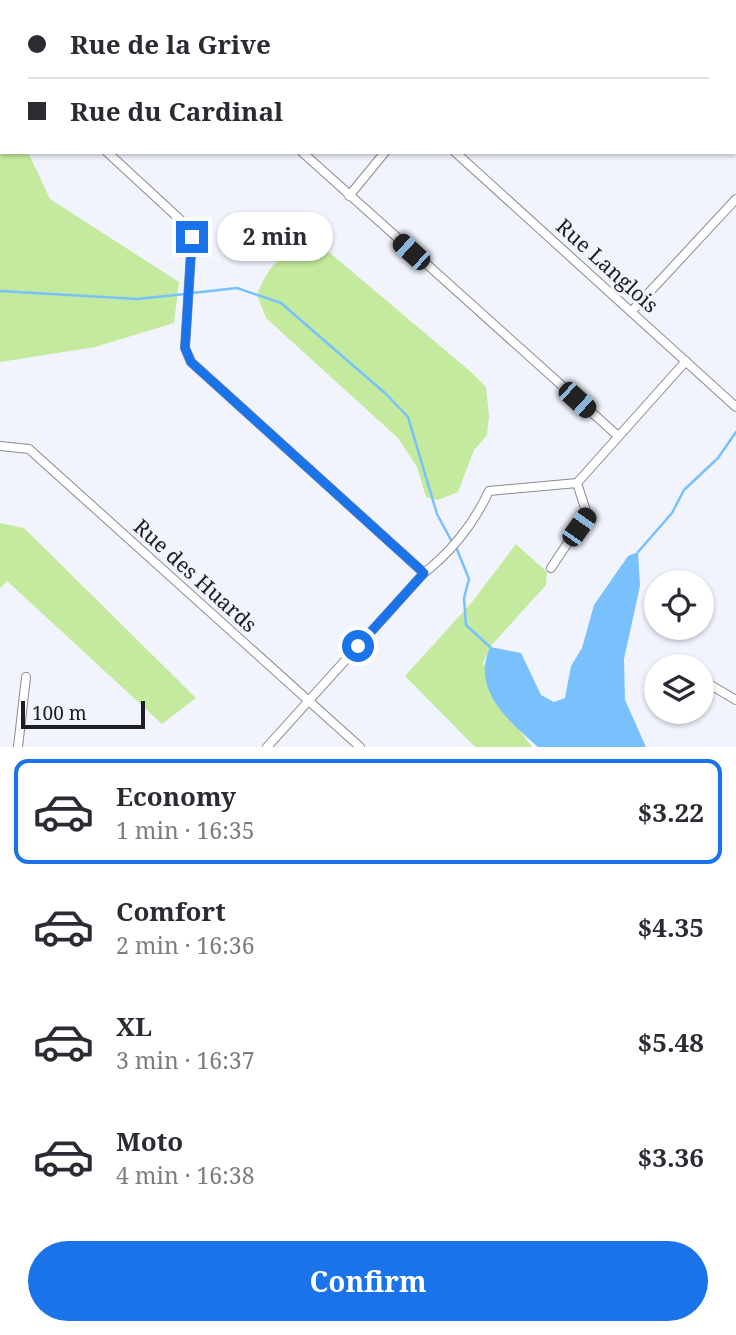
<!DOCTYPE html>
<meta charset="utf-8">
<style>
:root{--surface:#fff;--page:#f7f7f7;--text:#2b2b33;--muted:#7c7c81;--line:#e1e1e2;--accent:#1a73e8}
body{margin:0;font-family:"Noto Serif",serif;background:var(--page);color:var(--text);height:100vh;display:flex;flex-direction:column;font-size:26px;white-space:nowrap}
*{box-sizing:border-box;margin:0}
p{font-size:23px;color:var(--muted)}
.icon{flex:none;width:38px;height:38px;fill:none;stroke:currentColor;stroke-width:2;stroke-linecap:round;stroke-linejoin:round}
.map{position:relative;height:747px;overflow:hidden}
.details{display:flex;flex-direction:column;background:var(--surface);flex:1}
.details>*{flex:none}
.top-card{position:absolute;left:0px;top:0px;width:737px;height:154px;box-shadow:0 2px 5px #0004;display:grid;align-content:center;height:154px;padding:0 28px;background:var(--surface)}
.fabs{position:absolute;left:644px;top:570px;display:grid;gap:14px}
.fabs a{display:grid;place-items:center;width:70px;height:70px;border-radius:50%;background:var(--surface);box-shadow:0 2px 5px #0004;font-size:35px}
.scale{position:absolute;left:21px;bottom:18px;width:124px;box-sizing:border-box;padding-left:7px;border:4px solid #1e1e22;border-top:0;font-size:19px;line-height:24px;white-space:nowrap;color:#1e1e22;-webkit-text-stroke:5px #f1f4fd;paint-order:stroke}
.end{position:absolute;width:32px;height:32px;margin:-16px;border:9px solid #1a73e8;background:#fff;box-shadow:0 0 0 4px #fff}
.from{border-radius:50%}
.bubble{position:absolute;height:49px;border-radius:24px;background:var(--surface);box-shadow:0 2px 5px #0004;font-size:23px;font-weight:700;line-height:49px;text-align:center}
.car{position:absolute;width:21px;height:42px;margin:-21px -10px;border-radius:9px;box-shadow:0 0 5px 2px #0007;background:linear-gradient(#222 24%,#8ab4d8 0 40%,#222 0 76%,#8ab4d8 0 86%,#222 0)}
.top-card b{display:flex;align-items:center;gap:24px;height:66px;font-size:26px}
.top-card b+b{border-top:2px solid var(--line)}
.top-card i{width:18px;height:18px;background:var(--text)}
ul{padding:12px 0 0;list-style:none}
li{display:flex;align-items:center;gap:21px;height:105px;margin:0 14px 10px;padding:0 14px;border:4px solid transparent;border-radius:14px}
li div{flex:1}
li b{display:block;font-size:26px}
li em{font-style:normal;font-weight:700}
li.on{border-color:var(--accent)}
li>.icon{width:63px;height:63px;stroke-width:1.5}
.cta{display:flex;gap:14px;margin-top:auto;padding:14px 28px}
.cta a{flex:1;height:80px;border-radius:42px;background:var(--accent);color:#fff;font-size:28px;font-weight:700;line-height:80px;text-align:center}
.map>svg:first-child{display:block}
.green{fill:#c4ea9e}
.water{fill:#78c1fd}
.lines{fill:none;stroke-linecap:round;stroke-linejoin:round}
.stream{stroke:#78c1fd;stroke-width:2.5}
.street-casing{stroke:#888b93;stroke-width:10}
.street{stroke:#fff;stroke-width:8}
.route{stroke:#1a73e8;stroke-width:9}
.labels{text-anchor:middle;stroke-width:7;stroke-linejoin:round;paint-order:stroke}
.street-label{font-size:21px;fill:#1e1e22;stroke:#f1f4fd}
</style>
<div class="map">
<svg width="736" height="747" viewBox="0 0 736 747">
<rect width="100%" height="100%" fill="#f1f4fd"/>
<path class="green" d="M0 136 2 152H28L50 199 179 282 174 323 95 347 0 362Z
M310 247 330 253 471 372 486 387 489 416 487 435 474 450 458 492 438 500 426 497 417 467 398 438 266 318 257 295C268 266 279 254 310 247Z
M0 523 24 528 196 698 162 724 7 581 0 588Z
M516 544 547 572 546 585 490 647 483 663 521 732 532 747H475L405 676 472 602Z"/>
<path class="water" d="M638 552 640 586 624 659 625 700 646 747H538C508 720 471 690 490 647L521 653 541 695 554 702 565 698 571 666 582 648 594 605 628 556Z"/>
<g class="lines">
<path class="stream" d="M0 291 137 299 185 294
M192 293 237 288 281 303 386 394 408 417 437 514 452 542
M456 547 469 579 464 598 466 625 490 647
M638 552 672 513 684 490 718 458 736 432"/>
<defs>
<path id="street" d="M139 0 141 2
M288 0 289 2
M570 0 572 2
M717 0 719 2
M360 2 362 0
M735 16H736
M0 136 2 138
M735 148 736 149
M107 152 186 225 192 237 185 348 191 362 424 573C452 551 474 523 489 491L577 483 686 361
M302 152 618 436
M455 152 736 407
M349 196 385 152
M631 312 736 199
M0 446 29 449 360 747
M551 568 587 514 577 483
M677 665 679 667
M702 680 736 700
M18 747 26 677
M267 747 424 573"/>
</defs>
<use href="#street" class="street-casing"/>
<use href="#street" class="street"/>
</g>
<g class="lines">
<path class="route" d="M192 237 185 348 191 362 424 573 358 646"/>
</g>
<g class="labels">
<g class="street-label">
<text transform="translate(607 266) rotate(42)" y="7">Rue Langlois</text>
<text transform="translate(195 576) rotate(42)" y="7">Rue des Huards</text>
</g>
</g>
</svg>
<div class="fabs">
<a><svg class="icon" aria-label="locate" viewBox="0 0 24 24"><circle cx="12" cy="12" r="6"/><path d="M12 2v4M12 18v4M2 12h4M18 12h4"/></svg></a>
<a><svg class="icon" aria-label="layers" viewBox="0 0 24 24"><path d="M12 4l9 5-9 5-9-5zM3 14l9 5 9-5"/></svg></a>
</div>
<div class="scale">100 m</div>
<i class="end from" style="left:358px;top:646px"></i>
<i class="end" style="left:192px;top:237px"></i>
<div class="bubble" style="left:217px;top:212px;width:116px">2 min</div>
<i class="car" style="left:411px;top:252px;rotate:312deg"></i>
<i class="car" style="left:577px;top:400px;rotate:132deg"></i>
<i class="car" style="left:579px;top:527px;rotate:35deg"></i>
<div class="top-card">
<b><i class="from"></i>Rue de la Grive</b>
<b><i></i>Rue du Cardinal</b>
</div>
</div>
<section class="details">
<ul>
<li class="on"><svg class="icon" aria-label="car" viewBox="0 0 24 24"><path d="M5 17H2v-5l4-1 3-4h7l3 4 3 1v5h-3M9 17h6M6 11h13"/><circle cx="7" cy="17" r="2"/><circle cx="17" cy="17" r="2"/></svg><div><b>Economy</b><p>1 min · 16:35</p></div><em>$3.22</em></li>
<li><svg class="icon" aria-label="car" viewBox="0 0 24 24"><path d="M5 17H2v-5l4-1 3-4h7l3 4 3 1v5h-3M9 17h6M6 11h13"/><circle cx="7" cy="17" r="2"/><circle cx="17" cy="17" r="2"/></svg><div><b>Comfort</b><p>2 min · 16:36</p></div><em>$4.35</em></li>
<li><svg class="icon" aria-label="car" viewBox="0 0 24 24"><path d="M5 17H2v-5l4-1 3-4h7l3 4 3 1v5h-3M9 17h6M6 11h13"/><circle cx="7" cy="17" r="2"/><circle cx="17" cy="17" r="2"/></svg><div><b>XL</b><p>3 min · 16:37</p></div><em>$5.48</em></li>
<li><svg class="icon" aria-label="car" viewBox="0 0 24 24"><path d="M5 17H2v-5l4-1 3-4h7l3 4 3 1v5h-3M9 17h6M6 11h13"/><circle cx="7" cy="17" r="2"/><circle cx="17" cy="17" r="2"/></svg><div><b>Moto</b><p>4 min · 16:38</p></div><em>$3.36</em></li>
</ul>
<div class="cta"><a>Confirm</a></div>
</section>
